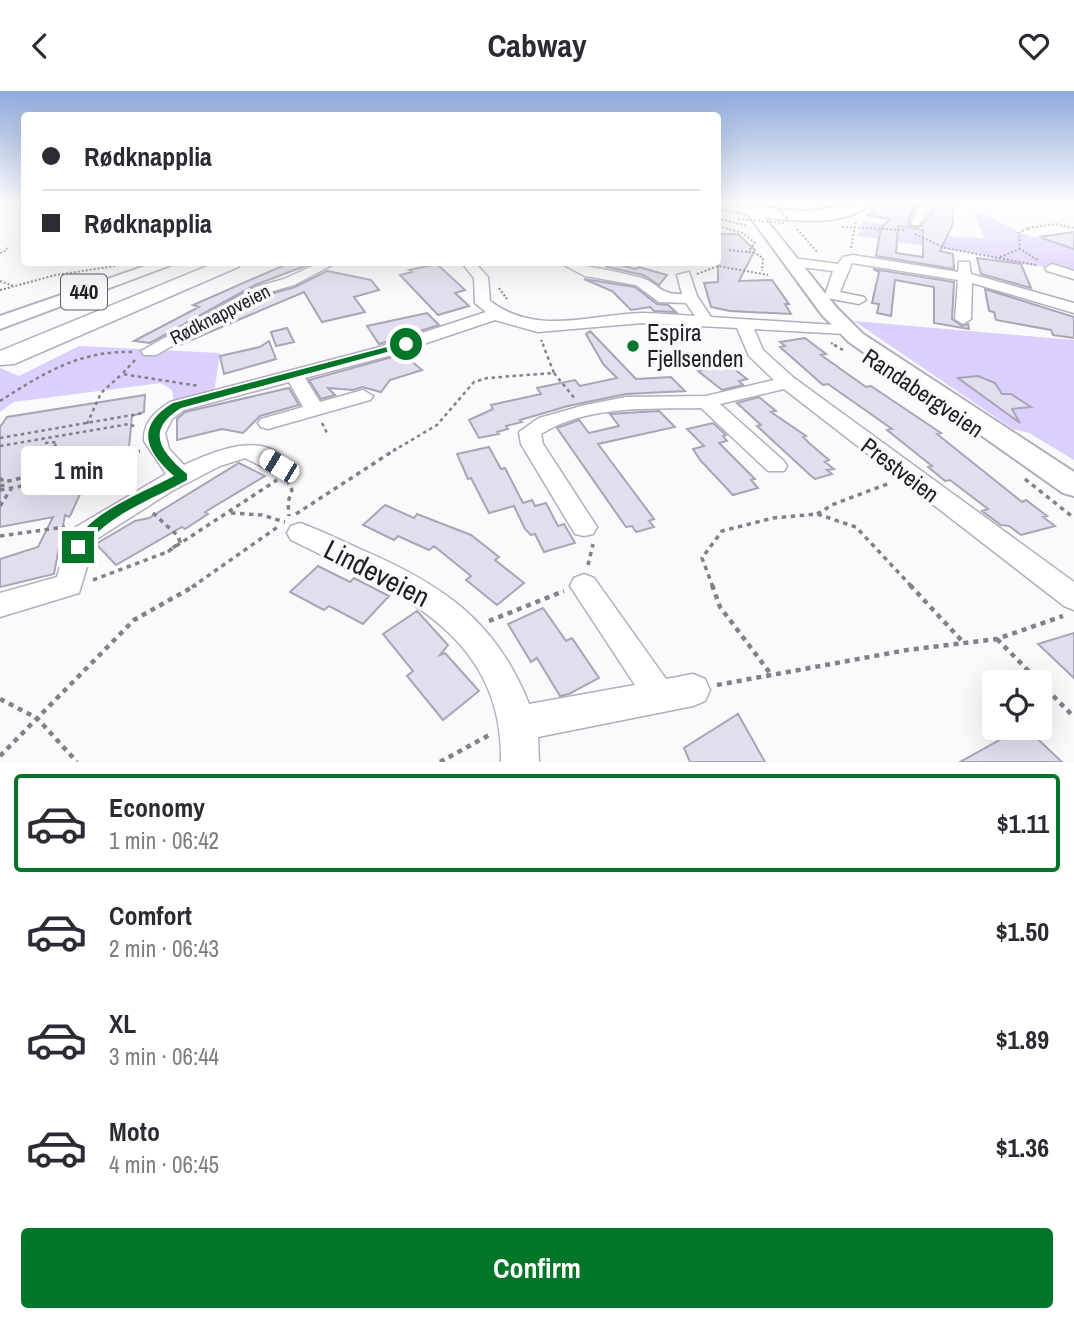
<!DOCTYPE html>
<meta charset="utf-8">
<style>
:root{--surface:#fff;--page:#f7f7f7;--text:#2b2b33;--muted:#7c7c81;--line:#e1e1e2;--accent:#037529}
body{margin:0;font-family:"Archivo Narrow",sans-serif;background:var(--page);color:var(--text);height:100vh;display:flex;flex-direction:column;font-size:26px;white-space:nowrap}
*{box-sizing:border-box;margin:0}
p{font-size:23px;color:var(--muted)}
.icon{flex:none;width:38px;height:38px;fill:none;stroke:currentColor;stroke-width:2;stroke-linecap:round;stroke-linejoin:round}
.map{position:relative;height:671px;overflow:hidden}
.side{display:flex;flex-direction:column;background:var(--surface);flex:1}
.side>*{flex:none}
.guide{position:absolute;left:21px;top:21px;width:700px;height:154px;border-radius:7px;box-shadow:0 7px 28px #0002;display:grid;align-content:center;height:154px;padding:0 21px;background:var(--surface)}
.controls{position:absolute;left:982px;top:579px;display:grid;gap:14px}
.controls a{display:grid;place-items:center;width:70px;height:70px;border-radius:7px;background:var(--surface);box-shadow:0 7px 28px #0002;font-size:35px}
.end{position:absolute;width:32px;height:32px;margin:-16px;border:9px solid #037529;background:#fff;box-shadow:0 0 0 4px #fff}
.from{border-radius:50%}
.bubble{position:absolute;height:49px;border-radius:7px;background:var(--surface);box-shadow:0 7px 28px #0002;font-size:23px;font-weight:800;line-height:49px;text-align:center}
.car{position:absolute;width:21px;height:42px;margin:-21px -10px;border-radius:9px;box-shadow:0 0 5px 2px #0007;background:linear-gradient(#fff 24%,#345 0 40%,#fff 0 76%,#345 0 86%,#fff 0)}
.guide b{display:flex;align-items:center;gap:24px;height:66px;font-size:26px}
.guide b+b{border-top:2px solid var(--line)}
.guide i{width:18px;height:18px;background:var(--text)}
ul{padding:12px 0 0;list-style:none}
li{display:flex;align-items:center;gap:21px;height:98px;margin:0 14px 10px;padding:0 7px;border:4px solid transparent;border-radius:7px}
li div{flex:1}
li b{display:block;font-size:26px}
li em{font-style:normal;font-weight:800}
li.selected{border-color:var(--accent)}
li>.icon{width:63px;height:63px;stroke-width:1.5}
.primary-button{display:flex;gap:14px;margin-top:auto;padding:14px 21px}
.primary-button a{flex:1;height:80px;border-radius:7px;background:var(--accent);color:#fff;font-size:28px;font-weight:800;line-height:80px;text-align:center}
header{display:flex;justify-content:space-between;align-items:center;height:91px;padding:0 21px;background:var(--surface);font-size:32px;font-weight:800}
.map>svg:first-child{display:block}
.green{fill:#dbcffd}
.building{fill:#e2deef;stroke:#a9a5b5;stroke-width:2;fill-rule:evenodd}
.lines{fill:none;stroke-linecap:round;stroke-linejoin:round}
.minor-casing{stroke:#b2aebe;stroke-width:3}
.major-casing{stroke:#b2aebe;stroke-width:4}
.highway-casing{stroke:#b2aebe;stroke-width:3}
.path-far3{stroke:#828185;stroke-width:2;stroke-dasharray:2 2;stroke-linecap:butt}
.path-far2{stroke:#828185;stroke-width:2.5;stroke-dasharray:3.5 3.5;stroke-linecap:butt}
.path-far1{stroke:#828185;stroke-width:3.5;stroke-dasharray:4.5 4.5;stroke-linecap:butt}
.path{stroke:#828185;stroke-width:4.5;stroke-dasharray:5 5;stroke-linecap:butt}
.minor{fill:#fff;fill-rule:evenodd}
.major{fill:#fff;fill-rule:evenodd}
.highway{fill:#fff;fill-rule:evenodd}
.path-bridge{stroke:#828185;stroke-width:2;stroke-dasharray:2 2;stroke-linecap:butt}
.route{fill:#037529}
.poi-dot{fill:#037529;stroke:#faf9fc;stroke-width:2.5}
.labels{text-anchor:middle;stroke-width:7;stroke-linejoin:round;paint-order:stroke}
.far-street-label{font-size:19px;fill:#1f1d23;stroke:#faf9fc}
.shield{fill:#faf9fc;stroke:#615f64;stroke-width:2}
.shield-label{font-size:21px;font-weight:bold;fill:#1f1d23}
.poi-label{font-size:23px;fill:#1f1d23;stroke:#faf9fc;text-anchor:start}
.street-label{font-size:23px;fill:#1f1d23;stroke:#faf9fc}
.near-street-label{font-size:28px;fill:#1f1d23;stroke:#faf9fc}
</style>
<header><svg class="icon" aria-label="back" viewBox="0 0 24 24"><path d="M15 5l-7 7 7 7"/></svg>Cabway<svg class="icon" aria-label="heart" viewBox="0 0 24 24"><path d="M12 20l-8-8c-3-5 5-10 8-4 3-6 11-1 8 4z"/></svg></header>
<div class="map">
<svg width="1074" height="671" viewBox="0 0 1074 671">
<rect width="100%" height="100%" fill="#faf9fc"/>
<path class="green" d="M985 123 1020 142 1074 157V179L1003 171 985 164 858 145 862 130 956 146 985 147 974 124Z
M854 230 1074 249V369L1029 342 1013 338Z
M79 255 220 262 214 302 174 313 172 299 161 292 14 311 0 321V277L19 285Z"/>
<path class="building" d="M882 111H921L912 120 908 133 911 137 921 135 939 111H952L953 133 940 160 953 163 954 178 876 165 881 137 890 128 868 124ZM898 135 923 139V166L896 162Z
M1074 141V158L1039 146Z
M718 143H738L755 159 739 190 772 189 789 213H785L791 223 730 220 711 216 704 192 718 191Z
M977 167 1021 173 1031 197 981 183Z
M289 172 305 175 255 194 150 252 134 250 199 216 193 214Z
M615 172 635 178 639 176 667 184 659 194 643 184 607 176Z
M437 173 465 199 455 202 469 215 438 224 400 184 412 181 409 179Z
M873 178 954 191 952 228 962 235 968 233 969 238 934 232V196L895 189 891 225 877 222 879 213 872 212 879 181Z
M327 180 371 189 379 199 354 206 365 221 322 231 304 201 177 255 267 204 295 196Z
M584 188 635 196 657 213 668 214 676 221 654 220 650 216 631 219 612 200Z
M985 198 1074 226V247L1053 244 1051 239 996 229 994 221 989 220Z
M427 222 439 234 379 253 367 235Z
M287 237 294 251 276 255 271 241Z
M590 240 636 288 671 286 685 300 626 303 568 315 520 329 522 331 506 335 508 338 497 341 499 343 479 347 469 329 493 318 491 314 541 303 537 297 575 289 580 295 617 287 603 273 586 243Z
M805 247 826 263 821 264 866 296 871 295 941 342 937 343 1022 411 1026 409 1047 425 1043 426 1055 435 1021 444 1009 435 1001 434 982 420 988 418 950 389 945 390 928 376 932 375 887 339 892 338 828 293 823 294 780 256 785 255 780 251Z
M269 250 276 268 224 283 220 265 260 256Z
M403 263 422 279 390 289 381 301 362 296 353 299 328 297 335 304 321 308 309 289Z
M722 275 727 279 733 277 747 288 739 290 743 294 722 299 698 280Z
M978 285 995 292 1002 303H1011L1031 316 1012 318 1020 332 958 287Z
M289 297 299 314 260 325 243 342 222 338 177 349V328L185 321Z
M145 304 144 321 132 325 129 356 124 357 123 362 95 370 71 423 69 426 65 424 54 483 0 496V468L38 456 53 426 0 436V336L7 326Z
M759 306 776 320 771 321 806 345 803 346 809 352 829 369 825 371 834 378 827 379 832 383 815 388 810 384 757 335 761 334 737 312Z
M659 320 675 336 598 353 654 428 649 430 654 436 636 441 632 435 626 436 557 337 579 329 589 342 619 335 610 323Z
M713 332 726 344 723 345 727 350 719 352 755 388 751 389 758 397 733 404 700 369 693 358 704 355 687 338Z
M489 356 501 378 505 377 523 412 532 409 535 415 546 412 558 435 564 433 575 452 544 461 535 443 531 444 525 438 514 415 489 422 471 387 468 388 457 363Z
M239 372 265 385 205 421 208 423 185 438 182 436 116 474 96 453 135 430 149 427Z
M385 414 414 427 417 423 471 444 499 466 495 469 524 492 497 514 466 489 471 485 434 455 429 459 398 445 394 449 363 434Z
M318 475 350 491 354 487 389 505 363 533 329 515 324 519 290 501Z
M543 517 566 550 572 547 599 587 569 603 560 605 537 567 531 571 508 533Z
M417 520 448 554 440 564 445 562 479 600 443 629 407 585 413 580 383 543Z
M1074 542V587L1038 553Z
M738 623 765 671H690L684 657Z
M1021 637H1026L1062 671H960Z"/>
<g class="lines">
<defs>
<path id="minor" d="M925 111H937L925 122 919 134H911L915 121Z
M853 164 958 181 959 171H969L971 183 1074 212V222L972 192 971 228 963 233 955 228 958 189 852 172 840 201 864 206 866 209 859 213 827 207 825 204 833 180 793 175 786 171 793 167 838 173 843 166Z
M319 172H336L294 194 266 202 156 264H144L141 260 256 196 284 188Z
M462 172H475L488 186 490 210C537 245 588 224 641 222 659 222 677 224 695 225L686 212 659 211 636 194 585 185 560 172C573 171 627 183 642 187 659 193 660 204 682 203L677 184 689 181 697 205 711 226 852 235V241L846 243 754 238 763 259 794 287 1074 491V519L1064 515 784 298 720 313 784 370 787 375 784 380H768L701 317C649 318 587 314 541 343L543 353 597 436 593 443 584 445 575 443 521 353 519 341 539 327 585 314 626 306 706 305 774 289 749 265 737 237 642 232 538 241 495 229 388 265 305 287 320 311 363 299 373 305 370 309 268 338 261 336 258 332 261 328 303 316 289 291 184 319 172 328 165 342 169 358 184 374C215 360 266 337 290 375L287 380H271L245 367 220 375 172 400 95 449 79 502 0 526V502L57 486 65 456 76 436 166 383 144 350C143 331 155 321 170 311L376 257 486 221 475 212 474 187Z
M1052 173 1074 180V188L1047 180 1045 177Z
M300 432C320 439 340 449 360 458 440 492 496 529 529 613L635 594 570 495 574 487 584 483 594 487 666 588 693 583 705 588 710 599 705 610 693 615 538 646 539 671H501C504 539 390 498 291 449L287 442 291 435Z"/>
<path id="major" d="M718 111C747 111 773 120 803 120 827 120 849 111 872 111 848 136 795 130 764 126L836 216 863 243 1074 381V405L1063 402 849 251 822 224 748 123 718 117Z
M154 172H176L0 238V225Z"/>
<path id="highway" d="M215 172H241L238 176 14 273 0 274V260Z"/>
</defs>
<use href="#minor" class="minor-casing"/>
<use href="#major" class="major-casing"/>
<use href="#highway" class="highway-casing"/>
<path class="path-far3" d="M721 128 747 135
M718 135 743 142 755 152 748 161
M842 136 905 139
M1027 137 1019 142 1020 158 1039 170
M797 138 818 162
M1029 139 1027 137 1055 133 1074 137
M915 143 945 157 1036 174
M851 157 856 130
M729 159 755 162 763 167 762 180
M0 162 7 159 6 155
M1000 166 1020 158
M697 183 718 175 768 184
M0 190 13 195
M499 197 507 208
M0 199 56 184 115 175
M541 249 544 255
M831 252 837 255"/>
<path class="path-far2" d="M834 254 843 259
M135 269 122 283 199 295
M554 282 576 309
M0 310C44 282 80 259 134 261
M322 332 327 342
M87 333 101 302 122 283
M0 347 144 322
M45 352 57 351 52 360
M0 355 129 333 136 336
M393 360 437 334 474 291 487 287 554 282 543 254"/>
<path class="path-far1" d="M38 384 53 358
M0 387 4 391 140 360
M1025 388 1074 427
M287 389 292 399 288 411 289 425
M0 395 5 394
M0 399 90 383 98 403
M0 415 11 398
M153 422 178 445 180 451 168 461
M231 422 262 424 285 431
M296 423 396 358
M817 423 834 413 890 392
M0 445 65 436
M588 474 593 453
M93 489 167 461 277 389
M192 496 279 435
M713 496 702 467 722 440 773 427 817 423 856 436 912 496"/>
<path class="path" d="M712 494 720 516 770 582
M910 494 964 552
M489 530 564 500
M997 548 1074 626
M717 594 907 559 997 548 1063 525
M0 608 37 627 77 671
M0 665 134 529 196 494
M440 671 491 643"/>
<use href="#minor" class="minor"/>
<use href="#major" class="major"/>
<use href="#highway" class="highway"/>
<path class="path-bridge" d="M775 114 788 128
M738 128 785 132"/>
</g>
<linearGradient id="sky" x2="0" y2="1"><stop stop-color="#8eaadc"/><stop offset="0.54" stop-color="#fdfcfe"/><stop offset="1" stop-color="#fdfcfe" stop-opacity="0"/></linearGradient>
<rect width="1074" height="205" fill="url(#sky)"/>
<path class="route" d="M406 251 409 255 181 317C144 340 161 361 187 383V389C154 408 102 425 83 460H73L71 456C91 420 139 404 174 385 145 360 135 335 173 312Z"/>
<circle class="poi-dot" cx="633" cy="255" r="7"/>
<g class="labels">
<g class="far-street-label">
<text transform="translate(220 223) rotate(-27)" y="7">Rødknappveien</text>
</g>
<rect class="shield" x="61" y="183.5" width="46" height="35" rx="5"/>
<g class="shield-label">
<text x="84" y="208">440</text>
</g>
<g class="poi-label">
<text x="647" y="250">Espira<tspan x="647" dy="26">Fjellsenden</tspan></text>
</g>
<g class="street-label">
<text transform="translate(923 302) rotate(34)" y="8">Randabergveien</text>
<text transform="translate(900 379) rotate(37)" y="8">Prestveien</text>
</g>
<g class="near-street-label">
<text transform="translate(377 482) rotate(27)" y="10">Lindeveien</text>
</g>
</g>
</svg>
<div class="controls">
<a><svg class="icon" aria-label="locate" viewBox="0 0 24 24"><circle cx="12" cy="12" r="6"/><path d="M12 2v4M12 18v4M2 12h4M18 12h4"/></svg></a>
</div>
<i class="end from" style="left:406px;top:253px"></i>
<i class="end" style="left:78px;top:456px"></i>
<div class="bubble" style="left:21px;top:355px;width:116px">1 min</div>
<i class="car" style="left:279px;top:375px;rotate:301deg"></i>
<div class="guide">
<b><i class="from"></i>Rødknapplia</b>
<b><i></i>Rødknapplia</b>
</div>
</div>
<section class="side">
<ul>
<li class="selected"><svg class="icon" aria-label="car" viewBox="0 0 24 24"><path d="M5 17H2v-5l4-1 3-4h7l3 4 3 1v5h-3M9 17h6M6 11h13"/><circle cx="7" cy="17" r="2"/><circle cx="17" cy="17" r="2"/></svg><div><b>Economy</b><p>1 min · 06:42</p></div><em>$1.11</em></li>
<li><svg class="icon" aria-label="car" viewBox="0 0 24 24"><path d="M5 17H2v-5l4-1 3-4h7l3 4 3 1v5h-3M9 17h6M6 11h13"/><circle cx="7" cy="17" r="2"/><circle cx="17" cy="17" r="2"/></svg><div><b>Comfort</b><p>2 min · 06:43</p></div><em>$1.50</em></li>
<li><svg class="icon" aria-label="car" viewBox="0 0 24 24"><path d="M5 17H2v-5l4-1 3-4h7l3 4 3 1v5h-3M9 17h6M6 11h13"/><circle cx="7" cy="17" r="2"/><circle cx="17" cy="17" r="2"/></svg><div><b>XL</b><p>3 min · 06:44</p></div><em>$1.89</em></li>
<li><svg class="icon" aria-label="car" viewBox="0 0 24 24"><path d="M5 17H2v-5l4-1 3-4h7l3 4 3 1v5h-3M9 17h6M6 11h13"/><circle cx="7" cy="17" r="2"/><circle cx="17" cy="17" r="2"/></svg><div><b>Moto</b><p>4 min · 06:45</p></div><em>$1.36</em></li>
</ul>
<div class="primary-button"><a>Confirm</a></div>
</section>
